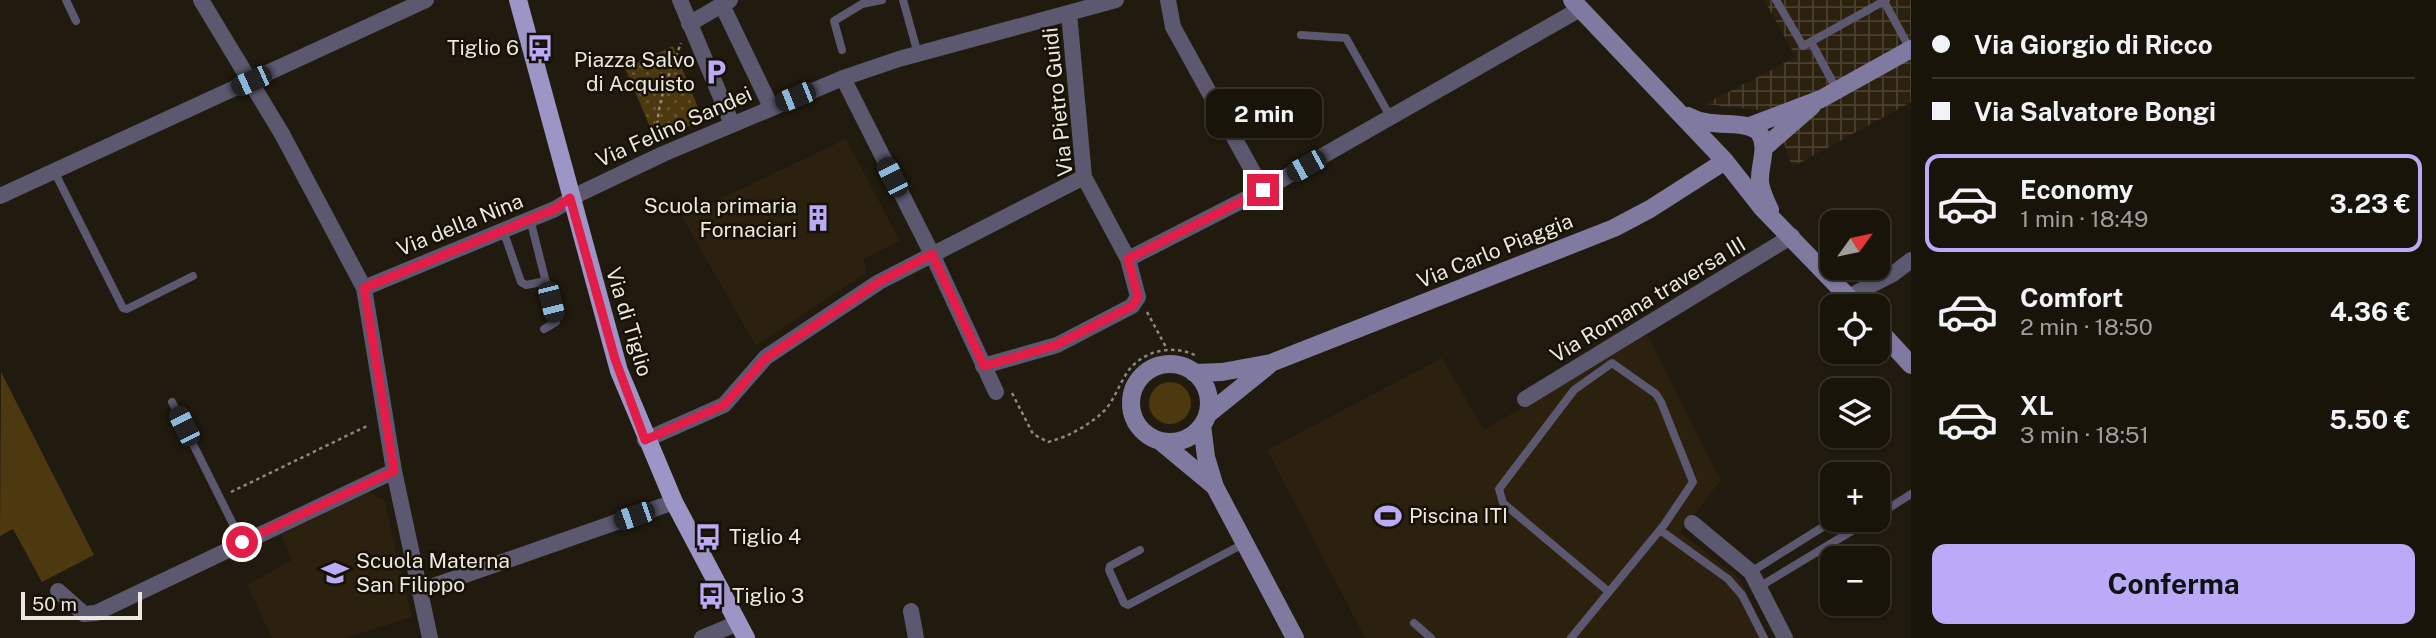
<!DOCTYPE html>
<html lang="it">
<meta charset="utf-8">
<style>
:root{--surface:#19140a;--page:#262118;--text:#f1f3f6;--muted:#9f9e9c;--line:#37332b;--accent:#b9abf7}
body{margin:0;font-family:"Public Sans",sans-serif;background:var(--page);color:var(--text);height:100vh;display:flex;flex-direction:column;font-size:26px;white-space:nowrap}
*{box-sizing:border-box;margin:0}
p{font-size:23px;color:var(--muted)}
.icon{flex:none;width:38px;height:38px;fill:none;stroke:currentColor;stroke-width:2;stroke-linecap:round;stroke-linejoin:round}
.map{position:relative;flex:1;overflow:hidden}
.drawer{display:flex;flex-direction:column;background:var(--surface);width:525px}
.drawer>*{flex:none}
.hud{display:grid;align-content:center;height:154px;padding:0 21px;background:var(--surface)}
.needle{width:46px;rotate:57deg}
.tools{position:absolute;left:1820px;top:210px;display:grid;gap:14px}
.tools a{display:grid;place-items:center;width:70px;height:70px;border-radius:14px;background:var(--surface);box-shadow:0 2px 5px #0004,0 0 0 2px var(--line);font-size:35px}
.scale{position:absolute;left:21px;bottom:18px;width:121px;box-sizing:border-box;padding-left:7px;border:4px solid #ece8df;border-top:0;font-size:19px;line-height:24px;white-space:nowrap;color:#ece8df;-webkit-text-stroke:5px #171106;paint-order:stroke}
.end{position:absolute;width:32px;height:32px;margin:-16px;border:9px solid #e11d48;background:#fff;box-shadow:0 0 0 4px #fff}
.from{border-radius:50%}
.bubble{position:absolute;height:49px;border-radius:14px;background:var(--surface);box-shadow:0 2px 5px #0004,0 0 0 2px var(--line);font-size:23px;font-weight:700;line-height:49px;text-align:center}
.car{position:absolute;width:21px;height:42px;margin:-21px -10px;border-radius:9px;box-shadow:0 0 5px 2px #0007;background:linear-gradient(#222 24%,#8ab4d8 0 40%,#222 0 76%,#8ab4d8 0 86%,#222 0)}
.hud b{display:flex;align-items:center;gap:24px;height:66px;font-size:26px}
.hud b+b{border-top:2px solid var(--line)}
.hud i{width:18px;height:18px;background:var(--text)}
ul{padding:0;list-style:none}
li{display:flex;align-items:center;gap:21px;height:98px;margin:0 14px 10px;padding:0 7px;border:4px solid transparent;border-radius:14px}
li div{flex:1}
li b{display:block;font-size:26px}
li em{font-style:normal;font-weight:700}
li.active{border-color:var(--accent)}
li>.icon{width:63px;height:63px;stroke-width:1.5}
.button{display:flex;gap:14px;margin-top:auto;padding:14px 21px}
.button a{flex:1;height:80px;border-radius:14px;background:var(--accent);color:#111;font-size:28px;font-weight:700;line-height:80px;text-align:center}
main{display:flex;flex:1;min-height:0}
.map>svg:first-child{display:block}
.built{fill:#2b210e}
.industrial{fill:url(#industrial-grid)}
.green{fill:#4d3910}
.park{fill:url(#park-dots)}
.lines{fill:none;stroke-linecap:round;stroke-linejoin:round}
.path{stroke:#8d887d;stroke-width:2.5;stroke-dasharray:3.5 3.5;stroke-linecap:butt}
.lane{stroke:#5b586f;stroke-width:8}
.street{stroke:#5b586f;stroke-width:16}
.secondary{stroke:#807aa0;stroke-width:18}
.primary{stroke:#9d95c5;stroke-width:18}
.route{stroke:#e11d48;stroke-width:9}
.labels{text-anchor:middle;stroke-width:5;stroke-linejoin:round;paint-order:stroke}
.poi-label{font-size:21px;fill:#ece8df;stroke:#171106;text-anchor:start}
.street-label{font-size:21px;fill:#ece8df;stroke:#171106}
</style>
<main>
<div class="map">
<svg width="1911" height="638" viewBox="0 0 1911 638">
<defs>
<pattern id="industrial-grid" width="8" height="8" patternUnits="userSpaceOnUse" patternTransform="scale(1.75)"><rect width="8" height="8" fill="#2b210e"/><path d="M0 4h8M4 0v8" fill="none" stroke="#4a4131"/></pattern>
<pattern id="park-dots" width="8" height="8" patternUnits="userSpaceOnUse" patternTransform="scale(1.75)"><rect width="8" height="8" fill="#4d3910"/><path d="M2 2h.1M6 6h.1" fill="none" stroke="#675632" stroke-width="1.8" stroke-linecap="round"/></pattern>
</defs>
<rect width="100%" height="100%" fill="#211a0e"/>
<path class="built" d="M846 139 900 241 864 259 866 273 756 346 682 217Z
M1647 335 1721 480 1680 532 1740 579 1769 638H1365L1267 450 1442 358 1484 430Z
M367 491 384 500 412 617 346 638H272L247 585 292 560 281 535Z"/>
<path class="industrial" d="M1764 0H1911V102L1792 167 1783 140 1758 110 1705 104 1796 57Z"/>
<path class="green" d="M1 372 94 555 42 582 13 529 0 536Z
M1149 403a21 21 0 1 1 42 0a21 21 0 1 1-42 0Z"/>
<path class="park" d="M673 46 703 120 656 141 625 68Z"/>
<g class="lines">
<path class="path" d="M658 138C654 107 670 72 681 43
M1147 312 1167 349
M1012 393 1033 434 1048 442C1068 437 1090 425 1105 410 1114 400 1118 387 1125 376 1139 351 1172 343 1197 356
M231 492 369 425"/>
<path class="lane" d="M66 0 76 21
M903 0 918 54
M1776 0 1803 46 1886 0
M1884 1 1910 49
M1301 35 1346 38 1391 118
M1811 42 1837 90
M842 50 834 21 862 4 882 0
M54 171 123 308 127 309 193 276
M530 219 556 322 544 329
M503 230 521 282 526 285 546 281
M172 402 242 542
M1878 515 1911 494
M1660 530 1728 579 1742 595 1764 638
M1140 550 1110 566 1109 570 1124 603 1128 605 1245 543
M1751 572 1834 520
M1759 587 1870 520
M1414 623 1431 638
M1571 638 1664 525 1693 482 1661 402 1656 394 1612 363 1574 390 1499 489 1503 503 1609 592"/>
<path class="street" d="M201 0 282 134 364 288 394 471 430 638
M680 0 732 124
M1168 0 1173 27 1263 190
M722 5 771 107
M689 24 730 0
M843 78 932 254 996 392
M0 196 426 0
M1128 259 1263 190 1580 9
M364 288 555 209 581 193 663 154 843 78 899 59 1116 0
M1848 297 1893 274 1911 260
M983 366 1057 345 1132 306 1138 297 1128 259 1084 177 1069 13
M1525 399 1792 236
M645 440 724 405 766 357 879 282 1084 177
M1692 523 1751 572 1785 638
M58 591 84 614 96 613 394 471
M419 591 674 502
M911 611 916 638
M702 638 738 623"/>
<path class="secondary" d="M1572 0 1725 161 1762 208 1857 306
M1688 116C1713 130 1743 118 1759 132 1769 148 1759 164 1760 182 1761 192 1766 201 1770 210
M1750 126 1821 99 1911 49
M1765 147 1812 106
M1878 329 1911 365
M1131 403a39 39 0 1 1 78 0a39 39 0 1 1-78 0Z
M1194 373 1222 372 1271 363 1614 228 1650 209 1725 161
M1207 415 1269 365
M1202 425 1206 457 1215 487 1295 638
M1160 441 1213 485"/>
<path class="primary" d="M518 0 619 371 674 502 746 638"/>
</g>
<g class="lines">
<path class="route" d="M242 542 394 471 364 288 555 209 570 198 615 359 645 440 724 405 766 358 879 282 932 254 984 366 1056 345 1132 306 1138 297 1128 259 1263 190"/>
</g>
<defs>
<symbol id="bus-bare" viewBox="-9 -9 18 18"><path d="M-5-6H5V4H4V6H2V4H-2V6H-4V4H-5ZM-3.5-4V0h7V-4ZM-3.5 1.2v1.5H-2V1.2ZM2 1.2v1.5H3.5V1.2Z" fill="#b9abf7" stroke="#171106" stroke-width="2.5" paint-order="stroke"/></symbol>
<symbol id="parking-bare" viewBox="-9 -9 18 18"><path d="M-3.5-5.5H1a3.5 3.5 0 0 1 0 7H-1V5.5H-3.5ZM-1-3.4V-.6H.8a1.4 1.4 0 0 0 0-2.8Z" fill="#b9abf7" stroke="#171106" stroke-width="2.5" paint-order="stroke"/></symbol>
<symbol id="building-bare" viewBox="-9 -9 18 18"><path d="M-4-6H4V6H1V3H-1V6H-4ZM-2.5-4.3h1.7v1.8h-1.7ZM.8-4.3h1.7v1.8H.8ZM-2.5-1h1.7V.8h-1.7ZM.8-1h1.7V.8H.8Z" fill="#b9abf7" stroke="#171106" stroke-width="2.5" paint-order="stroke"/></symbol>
<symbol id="stadium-bare" viewBox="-9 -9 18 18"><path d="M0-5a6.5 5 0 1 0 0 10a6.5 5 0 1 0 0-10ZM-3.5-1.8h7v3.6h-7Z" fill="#b9abf7" stroke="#171106" stroke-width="2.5" paint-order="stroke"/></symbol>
<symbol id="school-bare" viewBox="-9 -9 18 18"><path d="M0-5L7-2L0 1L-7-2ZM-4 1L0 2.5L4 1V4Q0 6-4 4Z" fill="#b9abf7" stroke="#171106" stroke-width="2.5" paint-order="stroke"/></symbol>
</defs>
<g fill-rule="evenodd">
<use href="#bus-bare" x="521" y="29" width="38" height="38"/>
<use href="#parking-bare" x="697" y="53" width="38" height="38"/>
<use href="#building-bare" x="799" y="199" width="38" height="38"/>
<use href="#stadium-bare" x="1369" y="497" width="38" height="38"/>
<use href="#bus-bare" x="689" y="518" width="38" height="38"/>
<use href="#school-bare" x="316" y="554" width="38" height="38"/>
<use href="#bus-bare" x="692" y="577" width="38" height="38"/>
</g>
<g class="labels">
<g class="poi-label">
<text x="519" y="55" text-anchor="end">Tiglio 6</text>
<text x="695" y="67" text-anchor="end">Piazza Salvo<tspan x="695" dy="24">di Acquisto</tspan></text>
<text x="797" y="213" text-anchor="end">Scuola primaria<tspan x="797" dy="24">Fornaciari</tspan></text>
<text x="1409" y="523">Piscina ITI</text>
<text x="729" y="544">Tiglio 4</text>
<text x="356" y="568">Scuola Materna<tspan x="356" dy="24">San Filippo</tspan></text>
<text x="732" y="603">Tiglio 3</text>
</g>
<g class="street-label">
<text transform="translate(1058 102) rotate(-96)" y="7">Via Pietro Guidi</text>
<text transform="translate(674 127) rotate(-24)" y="7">Via Felino Sandei</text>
<text transform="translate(460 225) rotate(-22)" y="7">Via della Nina</text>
<text transform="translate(1495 251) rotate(-22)" y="7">Via Carlo Piaggia</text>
<text transform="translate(1648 300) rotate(-31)" y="7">Via Romana traversa III</text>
<text transform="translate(629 322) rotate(73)" y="7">Via di Tiglio</text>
</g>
</g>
</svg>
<div class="tools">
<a><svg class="needle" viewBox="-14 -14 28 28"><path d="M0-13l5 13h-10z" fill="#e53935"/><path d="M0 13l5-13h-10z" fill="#9f9e9c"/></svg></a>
<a><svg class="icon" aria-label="locate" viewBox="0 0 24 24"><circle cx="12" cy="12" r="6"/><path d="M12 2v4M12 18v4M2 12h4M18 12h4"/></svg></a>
<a><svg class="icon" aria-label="layers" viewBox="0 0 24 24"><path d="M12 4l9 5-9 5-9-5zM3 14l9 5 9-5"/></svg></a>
<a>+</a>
<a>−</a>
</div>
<div class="scale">50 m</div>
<i class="end from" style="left:242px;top:542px"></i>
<i class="end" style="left:1263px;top:190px"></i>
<div class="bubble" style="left:1206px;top:89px;width:116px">2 min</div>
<i class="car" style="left:251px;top:81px;rotate:246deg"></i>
<i class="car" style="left:795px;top:97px;rotate:248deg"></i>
<i class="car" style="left:1306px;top:166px;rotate:241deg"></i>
<i class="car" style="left:892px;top:177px;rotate:333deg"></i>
<i class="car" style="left:551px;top:302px;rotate:166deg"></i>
<i class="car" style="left:184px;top:426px;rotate:333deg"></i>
<i class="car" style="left:634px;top:516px;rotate:251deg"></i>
</div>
<section class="drawer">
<div class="hud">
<b><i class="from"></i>Via Giorgio di Ricco</b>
<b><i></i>Via Salvatore Bongi</b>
</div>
<ul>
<li class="active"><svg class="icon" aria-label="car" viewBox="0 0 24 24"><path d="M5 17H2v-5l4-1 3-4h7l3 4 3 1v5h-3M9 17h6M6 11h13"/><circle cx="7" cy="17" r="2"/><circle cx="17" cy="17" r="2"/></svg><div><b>Economy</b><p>1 min · 18:49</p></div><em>3.23 €</em></li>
<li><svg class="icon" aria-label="car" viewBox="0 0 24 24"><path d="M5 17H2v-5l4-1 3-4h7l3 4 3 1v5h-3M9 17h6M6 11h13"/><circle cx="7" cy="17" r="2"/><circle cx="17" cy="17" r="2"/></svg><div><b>Comfort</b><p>2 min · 18:50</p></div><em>4.36 €</em></li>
<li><svg class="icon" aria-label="car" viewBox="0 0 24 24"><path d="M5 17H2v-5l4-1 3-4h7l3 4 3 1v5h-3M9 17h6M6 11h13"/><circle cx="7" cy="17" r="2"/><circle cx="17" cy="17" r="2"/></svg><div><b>XL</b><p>3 min · 18:51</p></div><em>5.50 €</em></li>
</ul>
<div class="button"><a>Conferma</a></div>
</section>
</main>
